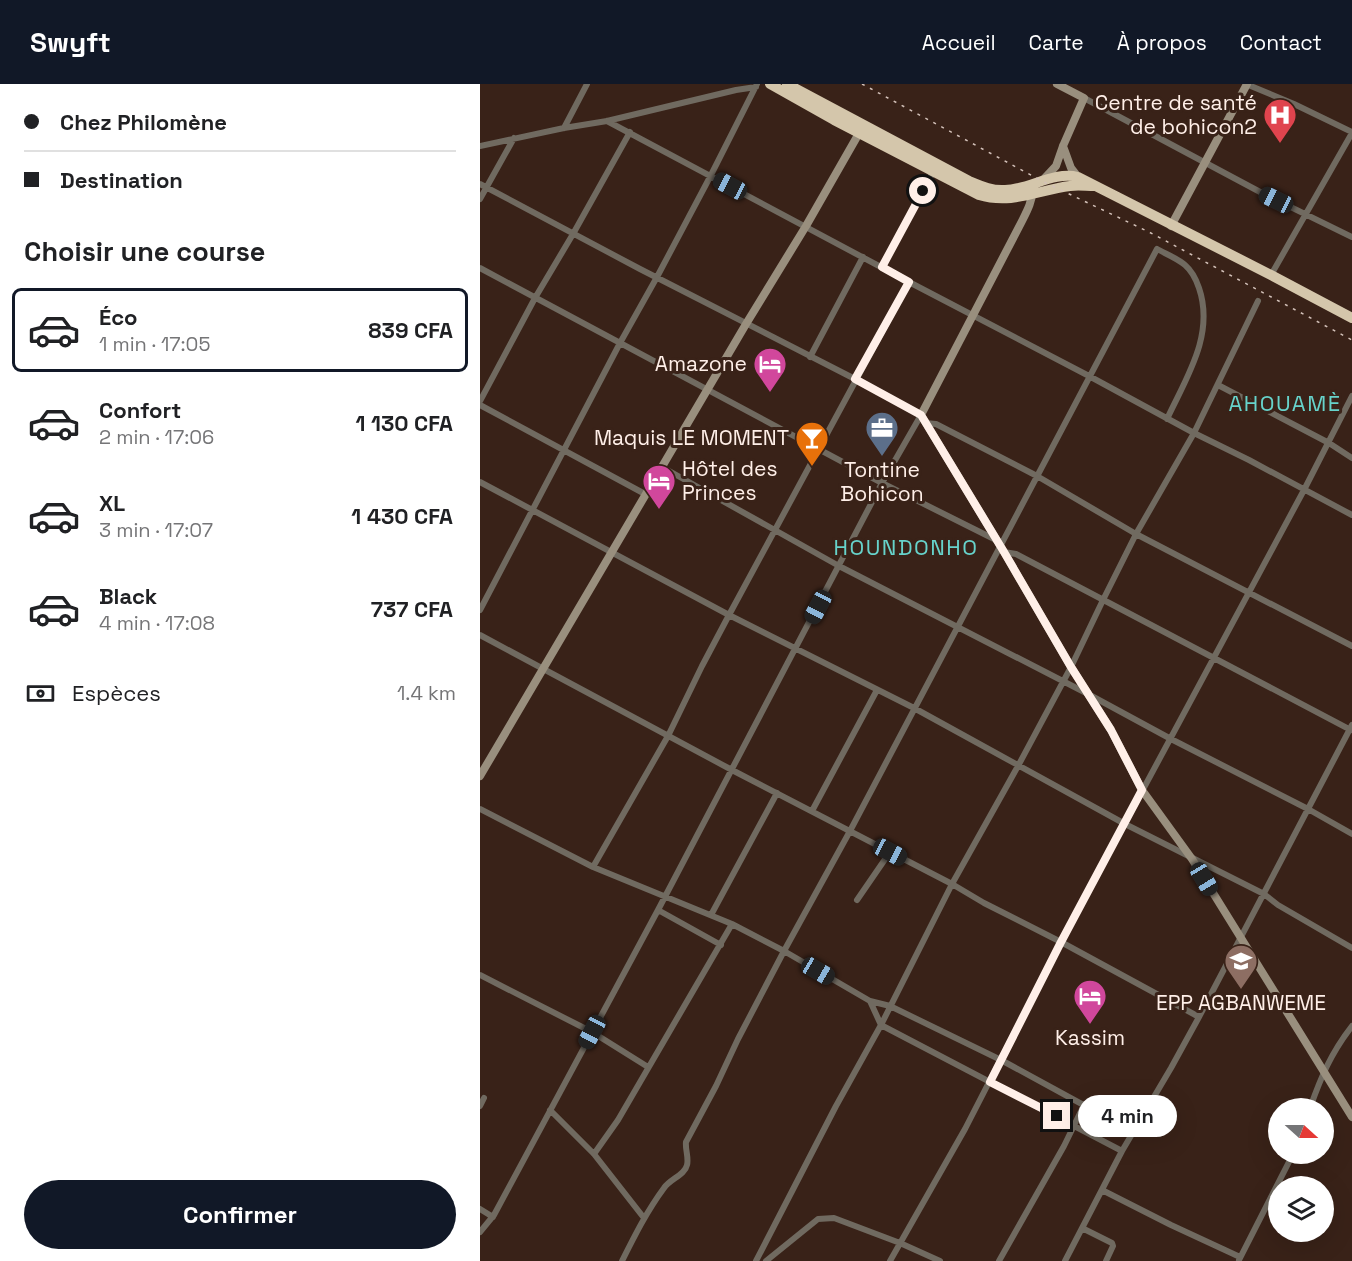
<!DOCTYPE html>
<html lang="fr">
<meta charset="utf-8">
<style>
:root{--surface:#fff;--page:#f2f2f2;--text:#202124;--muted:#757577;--line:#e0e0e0;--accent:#111827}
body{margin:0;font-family:"Space Grotesk",sans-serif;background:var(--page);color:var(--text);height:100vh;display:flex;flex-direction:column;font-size:22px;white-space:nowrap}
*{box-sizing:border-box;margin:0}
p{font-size:20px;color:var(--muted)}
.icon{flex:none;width:33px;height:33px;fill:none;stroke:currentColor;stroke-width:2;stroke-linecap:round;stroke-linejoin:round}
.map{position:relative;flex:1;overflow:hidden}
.panel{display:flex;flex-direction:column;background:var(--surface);width:480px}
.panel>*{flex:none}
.hud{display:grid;align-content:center;height:132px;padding:0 24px;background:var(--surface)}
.needle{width:39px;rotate:111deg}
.fabs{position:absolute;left:788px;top:1014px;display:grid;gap:12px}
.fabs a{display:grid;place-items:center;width:66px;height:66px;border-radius:50%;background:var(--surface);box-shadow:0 6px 24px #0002;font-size:30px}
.end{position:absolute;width:27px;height:27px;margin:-14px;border:8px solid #ffefe8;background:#111;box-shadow:0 0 0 3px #111}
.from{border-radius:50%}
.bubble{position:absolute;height:42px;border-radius:21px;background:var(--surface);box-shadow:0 6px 24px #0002;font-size:20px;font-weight:800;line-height:42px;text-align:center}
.car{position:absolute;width:18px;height:36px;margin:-18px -9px;border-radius:8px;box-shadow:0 0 4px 2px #0007;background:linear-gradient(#222 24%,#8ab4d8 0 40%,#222 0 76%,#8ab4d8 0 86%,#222 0)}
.hud b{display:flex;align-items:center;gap:21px;height:57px;font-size:22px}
.hud b+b{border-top:2px solid var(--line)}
.hud i{width:15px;height:15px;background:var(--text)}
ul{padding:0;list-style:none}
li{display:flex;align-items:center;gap:18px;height:84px;margin:0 12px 9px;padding:0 12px;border:3px solid transparent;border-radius:9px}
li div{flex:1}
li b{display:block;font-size:22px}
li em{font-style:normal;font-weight:800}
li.on{border-color:var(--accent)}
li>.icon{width:54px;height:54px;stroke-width:1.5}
h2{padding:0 24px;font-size:27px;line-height:72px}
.pay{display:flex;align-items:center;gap:15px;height:66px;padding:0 24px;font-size:22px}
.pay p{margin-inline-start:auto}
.button{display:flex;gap:12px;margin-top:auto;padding:12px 24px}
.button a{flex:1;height:69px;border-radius:36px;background:var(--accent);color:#fff;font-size:24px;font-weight:800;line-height:69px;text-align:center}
header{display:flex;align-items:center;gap:36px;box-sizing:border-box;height:84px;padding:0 30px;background:var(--accent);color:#fff}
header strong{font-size:28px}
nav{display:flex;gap:33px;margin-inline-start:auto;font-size:21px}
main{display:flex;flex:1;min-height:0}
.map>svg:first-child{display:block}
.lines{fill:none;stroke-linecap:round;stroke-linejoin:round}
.street{stroke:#706a60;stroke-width:6}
.secondary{stroke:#998f7e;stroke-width:8}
.highway{stroke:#d4c6ab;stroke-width:10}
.rail{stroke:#d4c2ba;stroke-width:1.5;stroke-dasharray:3 6;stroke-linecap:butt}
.route{stroke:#ffefe8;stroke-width:8}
.labels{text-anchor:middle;stroke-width:6;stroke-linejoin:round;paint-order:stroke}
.poi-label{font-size:21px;fill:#ffefe8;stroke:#392218;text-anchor:end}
.neighbourhood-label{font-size:22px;letter-spacing:1.5px;fill:#67d3cb;stroke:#392218}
</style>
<header>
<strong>Swyft</strong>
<nav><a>Accueil</a><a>Carte</a><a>À propos</a><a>Contact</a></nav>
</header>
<main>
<section class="panel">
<div class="hud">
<b><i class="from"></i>Chez Philomène</b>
<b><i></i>Destination</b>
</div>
<h2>Choisir une course</h2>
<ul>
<li class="on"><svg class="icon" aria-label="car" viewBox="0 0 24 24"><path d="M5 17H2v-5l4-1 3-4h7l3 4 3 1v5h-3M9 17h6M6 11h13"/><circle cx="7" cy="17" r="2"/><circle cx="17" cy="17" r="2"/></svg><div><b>Éco</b><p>1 min · 17:05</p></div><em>839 CFA</em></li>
<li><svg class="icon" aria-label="car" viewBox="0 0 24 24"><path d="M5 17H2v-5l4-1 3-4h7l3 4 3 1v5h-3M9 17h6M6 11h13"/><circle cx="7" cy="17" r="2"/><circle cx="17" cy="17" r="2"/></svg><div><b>Confort</b><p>2 min · 17:06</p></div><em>1 130 CFA</em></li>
<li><svg class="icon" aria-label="car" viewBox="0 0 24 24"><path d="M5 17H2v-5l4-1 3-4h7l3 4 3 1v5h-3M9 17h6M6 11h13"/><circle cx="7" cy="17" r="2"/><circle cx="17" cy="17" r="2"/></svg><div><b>XL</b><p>3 min · 17:07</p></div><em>1 430 CFA</em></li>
<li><svg class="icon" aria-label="car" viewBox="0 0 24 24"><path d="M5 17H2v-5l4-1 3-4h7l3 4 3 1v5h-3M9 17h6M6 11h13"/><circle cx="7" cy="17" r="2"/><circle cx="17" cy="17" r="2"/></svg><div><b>Black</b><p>4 min · 17:08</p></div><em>737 CFA</em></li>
</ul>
<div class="pay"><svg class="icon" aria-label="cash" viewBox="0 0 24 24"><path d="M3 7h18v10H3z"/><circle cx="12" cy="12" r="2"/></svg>Espèces<p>1.4 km</p></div>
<div class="button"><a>Confirmer</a></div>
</section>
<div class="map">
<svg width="872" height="1177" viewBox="0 0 872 1177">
<rect width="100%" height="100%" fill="#392218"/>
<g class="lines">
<path class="street" d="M766 0 814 20 872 48
M604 14 782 109 872 153
M127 37 429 198 609 292 714 349 769 376 872 431
M84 44 107 0
M0 62 84 44 127 37 256 6 276 3
M0 100 160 185 375 295 441 331 402 399 178 826 14 1131 0 1148
M0 115 34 54
M402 183 453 88
M0 184 402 399 516 456
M791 191 872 49
M330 273 383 173
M738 301 849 359 872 374
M0 317 55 214 93 150 150 48
M0 321 165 410
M445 339 456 340 557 392 656 450 872 562
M182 383 359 482 608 610 691 655 828 725 872 750
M0 398 249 531 434 624 645 740 784 810 798 821 872 864
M524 468 536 470 871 646
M0 526 140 259 177 193 231 91 277 0
M0 551 252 686 472 800 504 819 581 858 719 933
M0 725 113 783 252 840 304 867 390 917 410 922 521 976 653 1048
M332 727 397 606
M113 783 188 652 222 582 249 531 429 198
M377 816 410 768
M178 826 241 861
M231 831 297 709
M0 891 112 948 168 983
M390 917 401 941 642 1067
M0 1022 4 1014
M830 1024C841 993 851 969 872 942
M70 1026 114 1070 164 1134
M114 1070 138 1036 252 840
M622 1106 691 1141 760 1173
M0 1125 13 1133
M602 1144 632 1159 633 1162 626 1177
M759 1176 813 1070
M142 1177C155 1151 167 1127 184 1104 190 1095 205 1091 207 1081 209 1074 205 1065 206 1058L236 1002 258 955 304 867 370 747 677 165C686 170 697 174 705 181 712 187 716 195 719 204 735 251 706 294 687 335
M276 1177 356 1022 401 941 472 800 538 682 591 583 623 516 656 450 714 349 778 217
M286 1177 338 1135 354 1134 420 1159 460 1177
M410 1177 485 1045 581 858 824 406 872 312
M519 1177 584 1062 604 1021
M585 1177 642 1067 691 984 719 933 872 641"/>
<path class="secondary" d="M583 62 591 84 598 93
M562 97 576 82 583 62 604 14 577 0
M552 106C553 117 546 129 541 139L441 331 524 468 591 583 631 646 662 706 712 775 872 1033
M691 142 767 0
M0 692 266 240 326 142 382 44"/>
<path class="highway" d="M290 0 354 36 499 111C532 121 558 106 590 102 598 101 606 102 614 102
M307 0 489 97C501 102 512 107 525 106 549 106 573 87 598 93L791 191 872 234"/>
<path class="rail" d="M382 0 562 97 669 148 872 256"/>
</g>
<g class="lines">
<path class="route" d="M443 107 402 183 429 198 375 295 441 331 524 468 591 583 631 646 662 706 581 858 510 998 577 1032"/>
</g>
<defs>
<symbol id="hospital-pin" viewBox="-11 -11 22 30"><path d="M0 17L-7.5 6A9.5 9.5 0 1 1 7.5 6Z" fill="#e0444e" stroke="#392218"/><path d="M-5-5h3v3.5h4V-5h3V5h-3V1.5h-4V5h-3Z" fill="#fff"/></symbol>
<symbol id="hotel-pin" viewBox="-11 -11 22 30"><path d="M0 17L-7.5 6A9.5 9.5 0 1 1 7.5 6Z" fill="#d1479c" stroke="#392218"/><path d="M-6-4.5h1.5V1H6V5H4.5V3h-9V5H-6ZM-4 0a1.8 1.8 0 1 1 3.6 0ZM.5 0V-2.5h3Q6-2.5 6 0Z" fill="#fff"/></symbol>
<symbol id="office-pin" viewBox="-11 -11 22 30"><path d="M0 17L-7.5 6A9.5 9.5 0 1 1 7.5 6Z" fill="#5c6f8a" stroke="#392218"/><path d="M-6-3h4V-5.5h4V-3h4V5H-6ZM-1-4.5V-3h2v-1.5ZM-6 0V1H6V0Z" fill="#fff"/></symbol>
<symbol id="bar-pin" viewBox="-11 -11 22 30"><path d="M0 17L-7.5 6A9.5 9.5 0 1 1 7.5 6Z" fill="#e8710a" stroke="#392218"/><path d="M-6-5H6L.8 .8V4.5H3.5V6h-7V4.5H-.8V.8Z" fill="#fff"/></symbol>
<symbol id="school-pin" viewBox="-11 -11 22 30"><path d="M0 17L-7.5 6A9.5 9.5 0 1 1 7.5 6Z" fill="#8d6e63" stroke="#392218"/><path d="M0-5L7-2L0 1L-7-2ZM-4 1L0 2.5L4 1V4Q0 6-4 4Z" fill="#fff"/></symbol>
</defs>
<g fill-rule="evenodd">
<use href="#hospital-pin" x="781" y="12" width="38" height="52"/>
<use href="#hotel-pin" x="271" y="261" width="38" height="52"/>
<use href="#office-pin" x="383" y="325" width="38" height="52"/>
<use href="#bar-pin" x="313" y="335" width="38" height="52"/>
<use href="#hotel-pin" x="160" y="378" width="38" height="52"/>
<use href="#school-pin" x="742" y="858" width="38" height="52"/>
<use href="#hotel-pin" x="591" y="893" width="38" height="52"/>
</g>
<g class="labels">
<g class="poi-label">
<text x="777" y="26">Centre de santé<tspan x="777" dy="24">de bohicon2</tspan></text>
<text x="267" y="287">Amazone</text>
<text x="309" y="361">Maquis LE MOMENT</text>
<text x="202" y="392" text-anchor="start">Hôtel des<tspan x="202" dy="24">Princes</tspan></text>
<text x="402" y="393" text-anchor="middle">Tontine<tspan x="402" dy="24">Bohicon</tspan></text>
<text x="761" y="926" text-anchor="middle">EPP AGBANWEME</text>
<text x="610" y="961" text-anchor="middle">Kassim</text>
</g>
<g class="neighbourhood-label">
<text x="805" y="327">AHOUAMÈ</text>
<text x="426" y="471">HOUNDONHO</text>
</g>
</g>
</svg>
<div class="fabs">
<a><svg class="needle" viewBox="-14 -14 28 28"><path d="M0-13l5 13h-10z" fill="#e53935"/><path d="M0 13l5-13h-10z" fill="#757577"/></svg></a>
<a><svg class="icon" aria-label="layers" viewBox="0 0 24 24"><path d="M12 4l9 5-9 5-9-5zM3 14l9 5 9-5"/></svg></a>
</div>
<i class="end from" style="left:443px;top:107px"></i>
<i class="end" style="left:577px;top:1032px"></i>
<div class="bubble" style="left:598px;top:1011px;width:99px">4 min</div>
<i class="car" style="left:250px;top:102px;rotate:298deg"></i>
<i class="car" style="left:796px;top:116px;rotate:296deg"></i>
<i class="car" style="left:338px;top:523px;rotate:208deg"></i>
<i class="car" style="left:410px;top:768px;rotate:118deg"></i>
<i class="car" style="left:724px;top:795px;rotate:149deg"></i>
<i class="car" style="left:338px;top:887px;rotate:120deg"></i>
<i class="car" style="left:112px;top:948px;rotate:208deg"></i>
</div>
</main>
